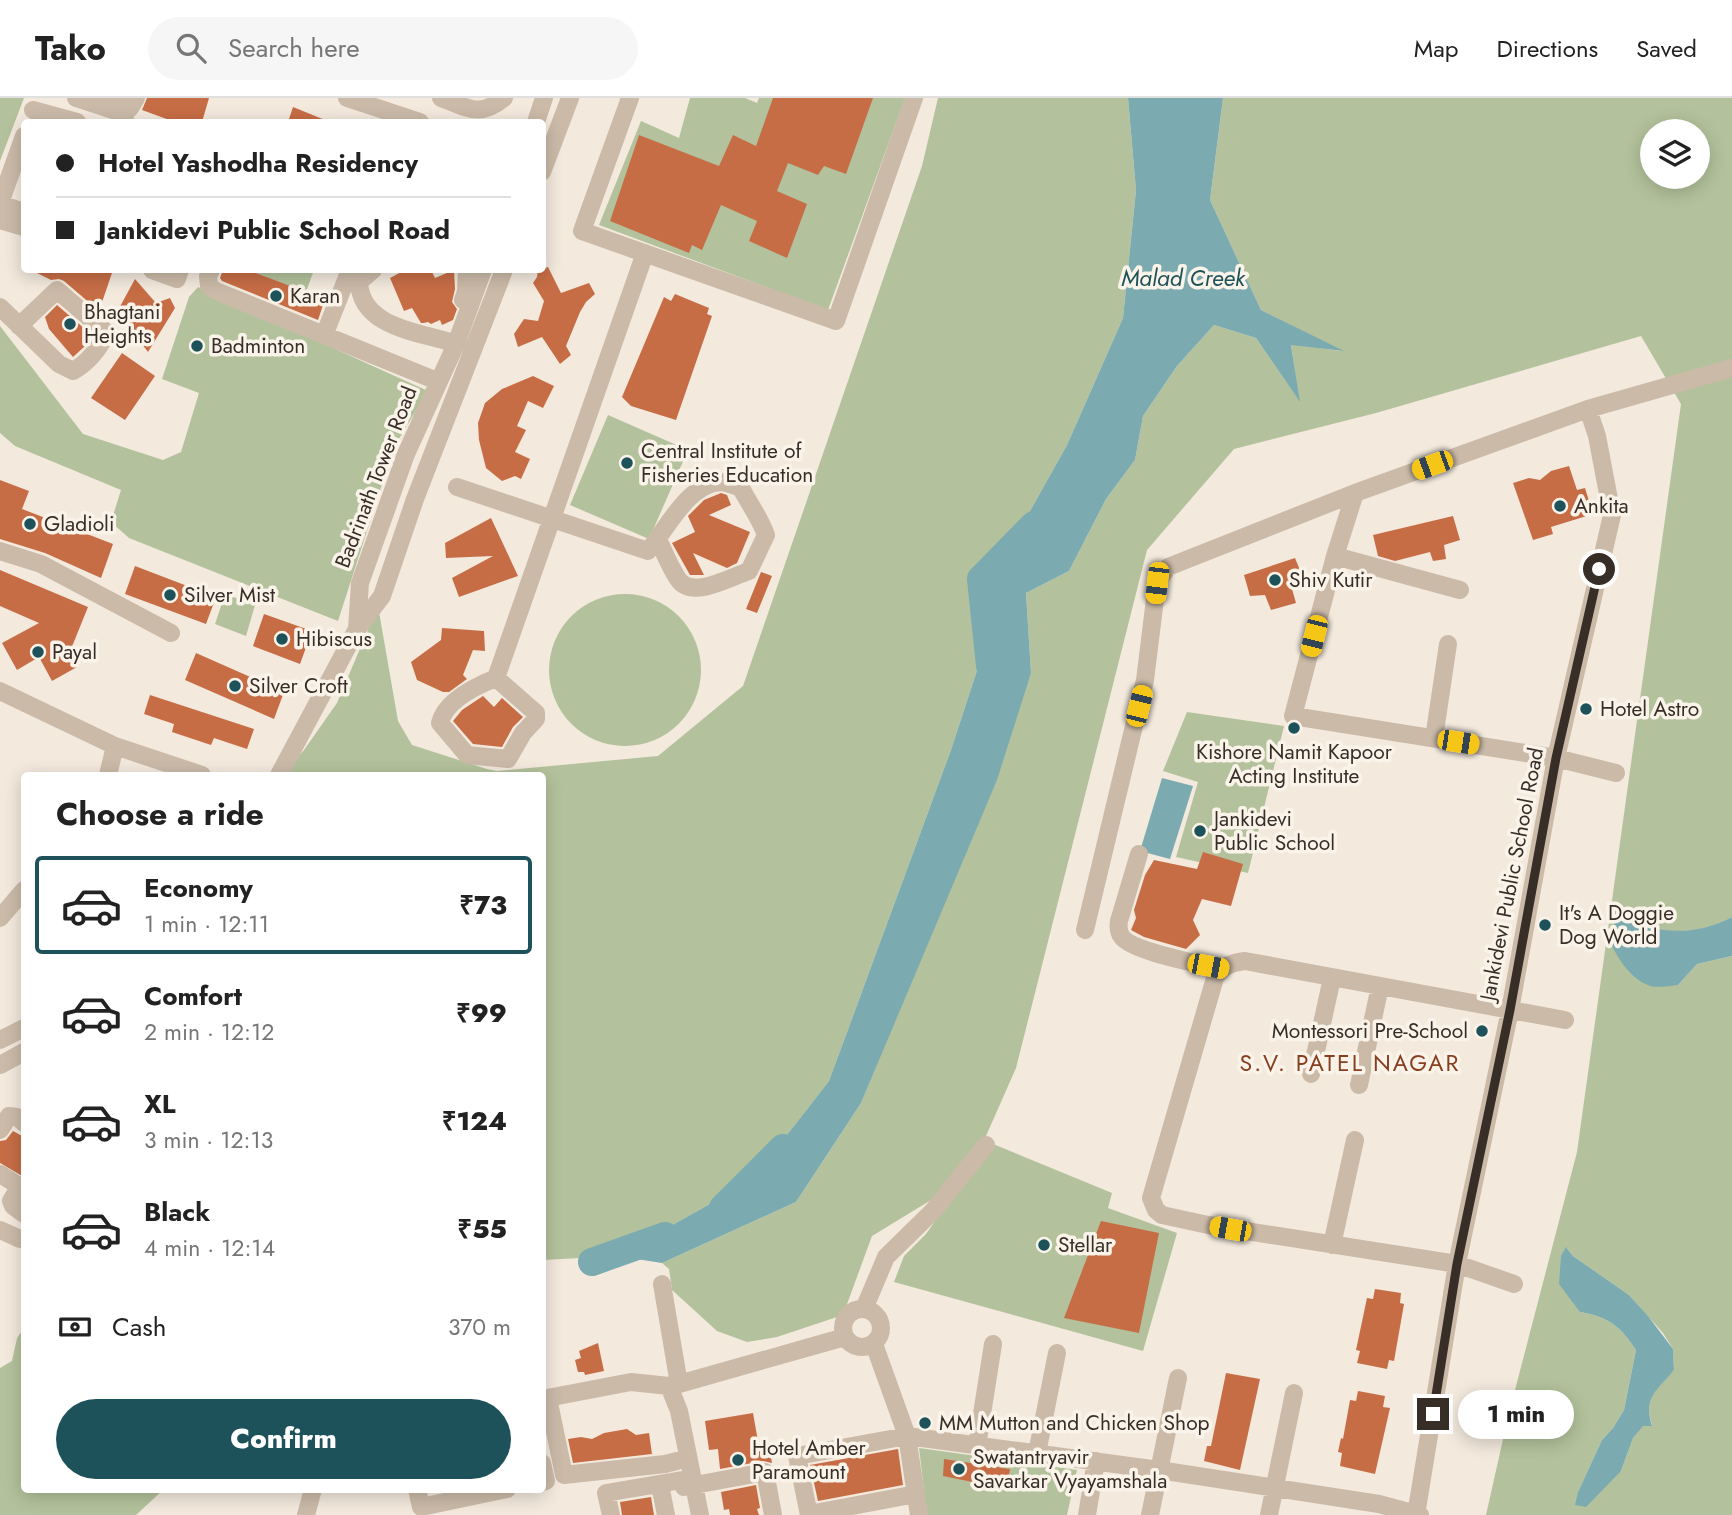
<!DOCTYPE html>
<meta charset="utf-8">
<style>
:root{--surface:#fff;--page:#f6f6f6;--text:#222;--muted:#767676;--line:#e0e0e0;--accent:#1d525a}
body{margin:0;font-family:Jost,sans-serif;background:var(--page);color:var(--text);height:100vh;display:flex;flex-direction:column;font-size:26px;white-space:nowrap}
*{box-sizing:border-box;margin:0}
p{font-size:23px;color:var(--muted)}
.icon{flex:none;width:38px;height:38px;fill:none;stroke:currentColor;stroke-width:2;stroke-linecap:round;stroke-linejoin:round}
.map{position:relative;flex:1;overflow:hidden}
.drawer{position:absolute;left:21px;top:674px;width:525px;height:721px;display:flex;flex-direction:column;background:var(--surface);border-radius:7px;box-shadow:0 4px 18px #0003}
.drawer>*{flex:none}
.banner{position:absolute;left:21px;top:21px;width:525px;height:154px;border-radius:7px;box-shadow:0 4px 18px #0003;display:grid;align-content:center;height:154px;padding:0 35px;background:var(--surface)}
.tools{position:absolute;left:1640px;top:21px;display:grid;gap:14px}
.tools a{display:grid;place-items:center;width:70px;height:70px;border-radius:50%;background:var(--surface);box-shadow:0 4px 18px #0003;font-size:35px}
.end{position:absolute;width:32px;height:32px;margin:-16px;border:9px solid #382e28;background:#fff;box-shadow:0 0 0 4px #fff}
.from{border-radius:50%}
.bubble{position:absolute;height:49px;border-radius:24px;background:var(--surface);box-shadow:0 4px 18px #0003;font-size:23px;font-weight:800;line-height:49px;text-align:center}
.car{position:absolute;width:21px;height:42px;margin:-21px -10px;border-radius:9px;box-shadow:0 0 5px 2px #0007;background:linear-gradient(#f5c518 24%,#345 0 40%,#f5c518 0 76%,#345 0 86%,#f5c518 0)}
.banner b{display:flex;align-items:center;gap:24px;height:66px;font-size:26px}
.banner b+b{border-top:2px solid var(--line)}
.banner i{width:18px;height:18px;background:var(--text)}
ul{padding:0;list-style:none}
li{display:flex;align-items:center;gap:21px;height:98px;margin:0 14px 10px;padding:0 21px;border:4px solid transparent;border-radius:7px}
li div{flex:1}
li b{display:block;font-size:26px}
li em{font-style:normal;font-weight:800}
li.current{border-color:var(--accent)}
li>.icon{width:63px;height:63px;stroke-width:1.5}
h2{padding:0 35px;font-size:32px;line-height:84px}
.pay{display:flex;align-items:center;gap:18px;height:77px;padding:0 35px;font-size:26px}
.pay p{margin-inline-start:auto}
.cta{display:flex;gap:14px;margin-top:auto;padding:14px 35px}
.cta a{flex:1;height:80px;border-radius:42px;background:var(--accent);color:#fff;font-size:28px;font-weight:800;line-height:80px;text-align:center}
header{display:flex;align-items:center;gap:42px;box-sizing:border-box;height:98px;padding:0 35px;background:var(--surface);border-bottom:2px solid var(--line)}
header strong{font-size:33px}
nav{display:flex;gap:38px;margin-inline-start:auto;font-size:24px}
.search{width:490px;height:63px;background:var(--page);display:flex;align-items:center;gap:18px;box-sizing:border-box;padding:0 24px;border-radius:38px;color:var(--muted);font-size:26px}
.map>svg:first-child{display:block}
.green{fill:#b3c29c;fill-rule:evenodd}
.water{fill:#7babb0}
.lines{fill:none;stroke-linecap:round;stroke-linejoin:round}
.river{stroke:#7babb0;stroke-width:28}
.building{fill:#c76d46}
.minor{stroke:#cbbaa8;stroke-width:18}
.route{stroke:#382e28;stroke-width:9}
.poi-dot{fill:#1d525a;stroke:#faf3e9;stroke-width:2.5}
.labels{text-anchor:middle;stroke-width:7;stroke-linejoin:round;paint-order:stroke}
.poi-label{font-size:21px;fill:#382e28;stroke:#faf3e9;text-anchor:start}
.street-label{font-size:21px;fill:#382e28;stroke:#faf3e9}
.water-label{font-size:23px;font-style:italic;fill:#1d525a;stroke:#faf3e9}
.neighbourhood-label{font-size:23px;letter-spacing:2px;fill:#883f20;stroke:#faf3e9}
</style>
<header>
<strong>Tako</strong>
<div class="search"><svg class="icon" aria-label="search" viewBox="0 0 24 24"><circle cx="10" cy="10" r="6"/><path d="M15 15l6 6"/></svg>Search here</div>
<nav><a>Map</a><a>Directions</a><a>Saved</a></nav>
</header>
<div class="map">
<svg width="1732" height="1417" viewBox="0 0 1732 1417">
<rect width="100%" height="100%" fill="#f3e9dd"/>
<path class="green" d="M0 0H24L0 63Z
M690 0H745L757 5 759 0H905L828 212 599 127 641 23 679 40Z
M938 0H1128L1136 92 1123 220 1067 347 998 470 982 557 951 652 829 983 751 1083 617 1158 543 1162 542 677H282L304 652 337 605 378 508 398 623 412 647 487 671 497 673 658 658 743 588 922 68Z
M1223 0H1732V819C1690 841 1660 834 1616 821L1678 887 1697 866 1732 858V1417H1486L1508 1319 1577 1054 1681 306 1641 238 1376 315 1234 351 1147 452 1016 970 986 1038 936 1099 872 1138 843 1217 777 1239 747 1244 717 1233 672 1192 669 1171 662 1165 796 1104 861 1005 920 862 1031 575 1026 495 1069 473 1106 401 1135 362 1143 318 1177 268 1214 227 1256 240 1299 302 1291 246 1341 253 1261 212 1210 102ZM1652 33H1698V79H1652ZM1567 1150 1573 1158 1629 1197 1663 1235 1673 1251 1674 1272C1657 1292 1643 1299 1652 1327H1643L1633 1340 1621 1373 1578 1394 1602 1342 1613 1330 1624 1312 1636 1252C1620 1228 1609 1219 1580 1214Z
M258 172H314L306 194 256 175Z
M198 189 428 293 394 349 338 523 129 440 111 424 121 392 15 348 0 335V228L83 336 163 362 181 354 199 295 162 281 189 199Z
M608 317 688 352 649 441 570 407Z
M549 572a76 76 0 1 1 152 0a76 76 0 1 1-152 0Z
M225 496 255 507 246 538 215 526Z
M1187 614 1284 628 1248 775 1176 759 1198 684 1163 673Z
M993 1046 1112 1095 1108 1110 1177 1135 1143 1253 894 1184 904 1158 926 1136 979 1061Z
M24 1230V1391H164L136 1417H0V1270L12 1263 17 1240Z
M919 1350 1077 1372 1067 1417H927Z"/>
<path class="water" d="M1128 0H1223L1210 102 1261 212 1344 253 1291 247 1300 304 1256 240 1214 227 1177 268 1143 318 1135 362 1106 401 1069 473 1026 495 1031 575 997 682 861 1005 796 1104 662 1165 617 1158 751 1083 829 983 951 652 982 557 998 470 1067 347 1123 220 1136 92Z
M1162 680 1193 688 1170 761 1140 753Z
M1732 819V858L1697 866 1678 887C1670 888 1658 890 1650 888 1629 880 1616 858 1608 839L1616 821C1660 833 1689 841 1732 819Z
M1566 1149 1573 1158 1629 1197 1648 1218 1673 1251 1674 1272C1657 1293 1643 1299 1652 1328H1643L1633 1340 1621 1373 1586 1409 1575 1407 1578 1394 1602 1342 1613 1330 1624 1312 1636 1252C1620 1228 1609 1219 1580 1214L1559 1186 1561 1158Z"/>
<g class="lines">
<path class="river" d="M990 568 981 481 1034 427
M723 1110 783 1050
M592 1164 665 1138"/>
</g>
<path class="building" d="M147 0H209L202 24H175L142 12Z
M773 0H873L846 76 824 68 818 77 788 65 777 93 807 106 787 160 749 143 757 123 721 107 702 152 692 147 689 155 610 123 639 37 719 68 733 37 756 48Z
M293 9 330 24H288Z
M548 169 561 195 589 185 595 196 586 204 580 214 566 248 571 257 560 266 542 239 518 249 514 236 524 221 538 223 544 203 533 185 537 179 538 172Z
M31 172H113L99 213 64 183 59 181 51 182Z
M223 172H258L256 175 325 201 318 222 222 183 220 180Z
M405 172H431L435 180 454 172 455 191 452 204 457 211 453 222 442 227 440 222 431 226 428 224 424 225H421L412 210 404 213 390 180Z
M135 181 156 205 170 200 175 210 148 254 117 214Z
M675 196 709 210 707 216 712 218 676 322 631 308 622 299 664 199 671 203Z
M57 207 92 237 84 249 73 259 49 231 45 219Z
M122 255 155 278 125 322 91 300Z
M533 278 554 288 543 310 528 303 517 328 526 332 515 354 530 361 521 381 515 378 502 383 486 370 479 342 478 325 485 305 502 291Z
M1569 368 1577 392 1585 390 1593 416 1551 429 1553 436 1533 442 1513 385 1529 380 1540 382 1551 373Z
M0 382 29 393 22 411 113 446 101 480 45 455 0 441Z
M721 395 727 397 731 407 709 417 750 434 737 465 727 470 693 455 704 477H690L672 445 695 434 688 418 704 402Z
M1453 418 1460 442 1444 447 1446 461 1433 463 1430 454 1395 463 1378 458 1373 437Z
M491 420 518 478 459 499 452 480 493 458 446 460 445 445Z
M1295 460 1306 487 1292 491 1296 505 1271 512 1265 497 1250 498 1244 477Z
M135 468 216 499 206 526 125 496Z
M0 472 88 509 69 556 77 569 52 583 39 559 17 572 2 545 39 525 0 508Z
M761 474 772 478 757 515 746 511Z
M264 516 312 533 300 566 253 548Z
M442 530 484 533 485 553 473 552 463 577 467 581 449 594H443L417 582 411 564 441 542Z
M196 555 284 594 274 621 185 582Z
M150 597 254 631 247 651 214 640 211 647 172 634 174 626 144 616Z
M483 598 494 609 502 600 523 619 513 629 502 649 473 646 453 623 462 612Z
M1203 754 1243 766 1231 808 1202 801 1193 822 1200 837 1186 851 1144 839 1131 832 1136 820 1134 812 1145 777 1154 762 1197 771Z
M13 1033 24 1039V1079L0 1065V1043L6 1042Z
M1101 1123 1159 1135 1139 1235 1064 1220Z
M1375 1191 1401 1195 1400 1205 1404 1206 1394 1263 1389 1262 1387 1271 1357 1265 1360 1253 1356 1252 1367 1200 1373 1201Z
M598 1245 604 1273 585 1277 584 1274H578L575 1262 581 1260 579 1253Z
M1226 1275 1260 1281 1240 1372 1204 1363 1207 1348H1211Z
M1358 1293 1385 1298 1383 1309 1390 1310 1375 1376 1340 1368 1342 1355 1338 1354 1341 1340 1343 1341 1350 1302 1356 1303Z
M753 1315 759 1349 769 1348 772 1365 763 1363 720 1371 718 1351 709 1352 705 1323Z
M627 1331 636 1337 649 1335 652 1356 573 1365 568 1341 581 1339 592 1341 604 1335Z
M898 1351 903 1387 818 1403 810 1367Z
M944 1361 1010 1371 1007 1391 943 1378Z
M756 1387 760 1410 757 1411 759 1417H730L729 1411 724 1412 721 1394Z
M651 1399 654 1417H622L620 1404Z"/>
<g class="lines">
<path class="minor" d="M76 0 122 15 125 18 124 24
M347 0 420 24
M441 0C469 10 479 20 504 0
M630 0 582 133 836 223 914 0
M112 5 130 10 136 0
M33 12 77 24
M536 24 544 0
M542 74 570 0
M0 105 24 38
M0 106 24 114
M0 122 24 129
M152 172 177 181 180 172
M211 172 208 178 209 188 216 193 437 283
M373 172 359 184C361 231 422 234 456 246
M463 202 466 193 467 172
M0 209 59 266 73 273C86 266 102 249 106 234L57 192 19 228
M325 235 350 172
M457 389 648 453C666 432 688 386 720 384 727 384 735 388 741 390 750 407 760 420 766 437L749 473C730 479 692 502 678 481 670 469 664 454 658 441
M1355 395 1335 458 1293 618 1556 660 1616 675
M0 453 41 466 171 535
M1335 458 1460 492
M357 531 382 498 415 401 504 172
M496 580 536 615V621L523 635 508 661 467 657 440 625C445 603 476 588 496 580L645 155
M0 593 115 648 202 677
M1434 640 1448 546
M108 677 115 648
M279 677 357 531 360 485 406 356 456 246 483 172
M1139 756 1119 823C1118 829 1118 834 1122 839 1133 854 1202 866 1221 871
M0 820 24 792
M1085 832 1145 582 1157 485 1168 469 1355 395 1588 311 1732 270
M0 942 24 930
M0 967 24 954
M1311 976 1332 880
M1359 987 1380 888
M0 1032 9 1018 17 1019 24 1025
M0 1076 16 1086 17 1093 11 1103 13 1108 24 1116
M0 1132 20 1141
M1332 1147 1355 1042
M662 1186 679 1286
M1514 1186 1457 1166 1208 1127 1162 1117 1156 1112 1151 1100 1215 880C1223 868 1230 865 1245 863L1565 922
M843 1230a19 19 0 1 1 38 0a19 19 0 1 1-38 0Z
M864 1211 886 1159 933 1113 986 1047
M874 1246 907 1338 919 1417
M669 1288 679 1313 700 1417
M548 1300 564 1377 665 1366 677 1363
M542 1301 631 1284 669 1288 679 1286 845 1239
M977 1348 993 1246
M1037 1355 1057 1255
M542 1365 546 1383 542 1384
M660 1387 666 1417
M684 1389 765 1374 773 1417
M417 1391 421 1409 507 1391
M809 1416 916 1396
M306 1417 313 1391
M611 1417 606 1395 682 1382
M809 1417 797 1358 907 1338 1159 1372 1379 1406 1420 1417
M1087 1417 1096 1363
M1150 1417 1178 1280
M1269 1417 1294 1295
M1416 1417 1457 1166 1510 912 1556 660 1612 417 1597 338 1588 311"/>
</g>
<g class="lines">
<path class="route" d="M1433 1316 1457 1166 1510 912 1556 660 1599 471"/>
</g>
<g class="poi-dot">
<circle cx="276" cy="198" r="7"/>
<circle cx="70" cy="226" r="7"/>
<circle cx="197" cy="248" r="7"/>
<circle cx="627" cy="365" r="7"/>
<circle cx="1560" cy="408" r="7"/>
<circle cx="30" cy="426" r="7"/>
<circle cx="1275" cy="482" r="7"/>
<circle cx="170" cy="497" r="7"/>
<circle cx="282" cy="541" r="7"/>
<circle cx="38" cy="554" r="7"/>
<circle cx="235" cy="588" r="7"/>
<circle cx="1586" cy="611" r="7"/>
<circle cx="1294" cy="630" r="7"/>
<circle cx="1200" cy="733" r="7"/>
<circle cx="1545" cy="827" r="7"/>
<circle cx="1482" cy="933" r="7"/>
<circle cx="1044" cy="1147" r="7"/>
<circle cx="925" cy="1325" r="7"/>
<circle cx="738" cy="1362" r="7"/>
<circle cx="959" cy="1371" r="7"/>
</g>
<g class="labels">
<g class="poi-label">
<text x="290" y="205">Karan</text>
<text x="84" y="221">Bhagtani<tspan x="84" dy="24">Heights</tspan></text>
<text x="211" y="255">Badminton</text>
<text x="641" y="360">Central Institute of<tspan x="641" dy="24">Fisheries Education</tspan></text>
<text x="1574" y="415">Ankita</text>
<text x="44" y="433">Gladioli</text>
<text x="1289" y="489">Shiv Kutir</text>
<text x="184" y="504">Silver Mist</text>
<text x="296" y="548">Hibiscus</text>
<text x="52" y="561">Payal</text>
<text x="249" y="595">Silver Croft</text>
<text x="1600" y="618">Hotel Astro</text>
<text x="1294" y="661" text-anchor="middle">Kishore Namit Kapoor<tspan x="1294" dy="24">Acting Institute</tspan></text>
<text x="1214" y="728">Jankidevi<tspan x="1214" dy="24">Public School</tspan></text>
<text x="1559" y="822">It's A Doggie<tspan x="1559" dy="24">Dog World</tspan></text>
<text x="1468" y="940" text-anchor="end">Montessori Pre-School</text>
<text x="1058" y="1154">Stellar</text>
<text x="939" y="1332">MM Mutton and Chicken Shop</text>
<text x="752" y="1357">Hotel Amber<tspan x="752" dy="24">Paramount</tspan></text>
<text x="973" y="1366">Swatantryavir<tspan x="973" dy="24">Savarkar Vyayamshala</tspan></text>
</g>
<g class="street-label">
<text transform="translate(376 379) rotate(-69)" y="7">Badrinath Tower Road</text>
<text transform="translate(1512 776) rotate(-79)" y="7">Jankidevi Public School Road</text>
</g>
<g class="water-label">
<text x="1183" y="188">Malad Creek</text>
</g>
<g class="neighbourhood-label">
<text x="1350" y="973">S.V. PATEL NAGAR</text>
</g>
</g>
</svg>
<div class="tools">
<a><svg class="icon" aria-label="layers" viewBox="0 0 24 24"><path d="M12 4l9 5-9 5-9-5zM3 14l9 5 9-5"/></svg></a>
</div>
<i class="end from" style="left:1599px;top:471px"></i>
<i class="end" style="left:1433px;top:1316px"></i>
<div class="bubble" style="left:1458px;top:1292px;width:116px">1 min</div>
<i class="car" style="left:1432px;top:367px;rotate:250deg"></i>
<i class="car" style="left:1157px;top:485px;rotate:187deg"></i>
<i class="car" style="left:1314px;top:538px;rotate:194deg"></i>
<i class="car" style="left:1139px;top:608px;rotate:14deg"></i>
<i class="car" style="left:1458px;top:644px;rotate:99deg"></i>
<i class="car" style="left:1208px;top:868px;rotate:101deg"></i>
<i class="car" style="left:1230px;top:1131px;rotate:280deg"></i>
<div class="banner">
<b><i class="from"></i>Hotel Yashodha Residency</b>
<b><i></i>Jankidevi Public School Road</b>
</div>
<section class="drawer">
<h2>Choose a ride</h2>
<ul>
<li class="current"><svg class="icon" aria-label="car" viewBox="0 0 24 24"><path d="M5 17H2v-5l4-1 3-4h7l3 4 3 1v5h-3M9 17h6M6 11h13"/><circle cx="7" cy="17" r="2"/><circle cx="17" cy="17" r="2"/></svg><div><b>Economy</b><p>1 min · 12:11</p></div><em>₹73</em></li>
<li><svg class="icon" aria-label="car" viewBox="0 0 24 24"><path d="M5 17H2v-5l4-1 3-4h7l3 4 3 1v5h-3M9 17h6M6 11h13"/><circle cx="7" cy="17" r="2"/><circle cx="17" cy="17" r="2"/></svg><div><b>Comfort</b><p>2 min · 12:12</p></div><em>₹99</em></li>
<li><svg class="icon" aria-label="car" viewBox="0 0 24 24"><path d="M5 17H2v-5l4-1 3-4h7l3 4 3 1v5h-3M9 17h6M6 11h13"/><circle cx="7" cy="17" r="2"/><circle cx="17" cy="17" r="2"/></svg><div><b>XL</b><p>3 min · 12:13</p></div><em>₹124</em></li>
<li><svg class="icon" aria-label="car" viewBox="0 0 24 24"><path d="M5 17H2v-5l4-1 3-4h7l3 4 3 1v5h-3M9 17h6M6 11h13"/><circle cx="7" cy="17" r="2"/><circle cx="17" cy="17" r="2"/></svg><div><b>Black</b><p>4 min · 12:14</p></div><em>₹55</em></li>
</ul>
<div class="pay"><svg class="icon" aria-label="cash" viewBox="0 0 24 24"><path d="M3 7h18v10H3z"/><circle cx="12" cy="12" r="2"/></svg>Cash<p>370 m</p></div>
<div class="cta"><a>Confirm</a></div>
</section>
</div>
